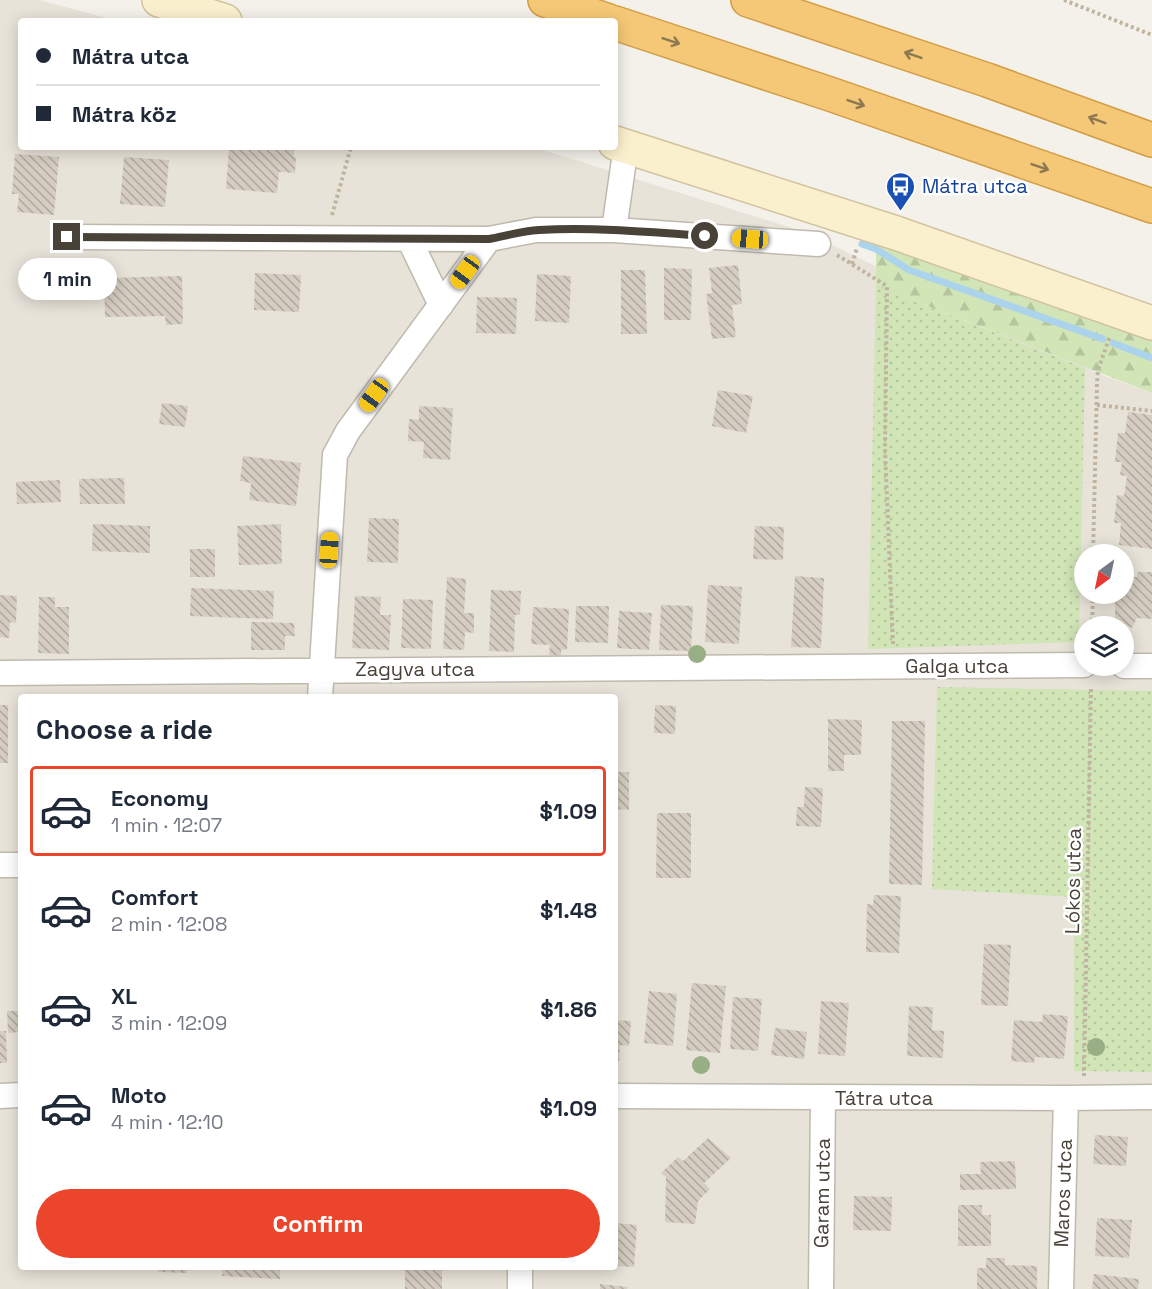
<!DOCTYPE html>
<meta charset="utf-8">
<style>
:root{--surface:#fff;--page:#f2f2f3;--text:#1f2937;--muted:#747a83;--line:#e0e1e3;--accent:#eb452b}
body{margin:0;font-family:"Space Grotesk",sans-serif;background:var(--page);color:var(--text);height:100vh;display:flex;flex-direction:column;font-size:22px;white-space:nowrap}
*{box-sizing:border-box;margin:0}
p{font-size:20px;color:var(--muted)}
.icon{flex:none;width:33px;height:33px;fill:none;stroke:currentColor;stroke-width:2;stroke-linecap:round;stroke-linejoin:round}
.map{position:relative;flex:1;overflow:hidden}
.details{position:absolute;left:18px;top:694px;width:600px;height:576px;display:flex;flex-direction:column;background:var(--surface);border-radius:6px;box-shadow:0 3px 15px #0003}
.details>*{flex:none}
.guide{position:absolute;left:18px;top:18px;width:600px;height:132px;border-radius:6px;box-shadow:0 3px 15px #0003;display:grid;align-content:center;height:132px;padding:0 18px;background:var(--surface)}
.needle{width:39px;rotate:213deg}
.controls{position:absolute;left:1074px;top:544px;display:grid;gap:12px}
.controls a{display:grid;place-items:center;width:60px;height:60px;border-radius:50%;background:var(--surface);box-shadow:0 3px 15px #0003;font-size:30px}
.end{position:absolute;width:27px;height:27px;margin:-14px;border:8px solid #484239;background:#fff;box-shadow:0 0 0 3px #fff}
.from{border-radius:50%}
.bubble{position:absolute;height:42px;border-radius:21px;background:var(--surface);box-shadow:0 3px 15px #0003;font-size:20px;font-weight:700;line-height:42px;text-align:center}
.car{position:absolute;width:18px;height:36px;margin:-18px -9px;border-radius:8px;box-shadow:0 0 4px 2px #0007;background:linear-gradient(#f5c518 24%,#345 0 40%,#f5c518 0 76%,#345 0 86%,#f5c518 0)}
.guide b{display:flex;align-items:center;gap:21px;height:57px;font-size:22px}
.guide b+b{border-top:2px solid var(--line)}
.guide i{width:15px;height:15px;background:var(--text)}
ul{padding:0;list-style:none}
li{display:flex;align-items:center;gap:18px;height:90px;margin:0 12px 9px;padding:0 6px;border:3px solid transparent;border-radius:6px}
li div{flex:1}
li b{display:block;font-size:22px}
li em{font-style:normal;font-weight:700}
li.selected{border-color:var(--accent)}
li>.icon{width:54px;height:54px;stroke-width:1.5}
h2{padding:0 18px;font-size:27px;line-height:72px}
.primary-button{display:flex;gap:12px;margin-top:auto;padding:12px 18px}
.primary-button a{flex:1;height:69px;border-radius:36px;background:var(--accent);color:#fff;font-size:24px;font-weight:700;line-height:69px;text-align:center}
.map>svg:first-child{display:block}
.residential{fill:#e8e3d9;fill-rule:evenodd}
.grass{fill:url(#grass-dots)}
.forest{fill:url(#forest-firs)}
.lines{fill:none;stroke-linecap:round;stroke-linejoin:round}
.stream{stroke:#acd3ec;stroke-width:7}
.building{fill:url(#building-back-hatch)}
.street-casing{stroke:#bfb9ae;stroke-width:27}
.secondary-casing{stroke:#d1c39e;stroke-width:36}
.highway-casing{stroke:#d39d46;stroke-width:36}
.path{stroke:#c0b4a0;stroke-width:4;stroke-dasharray:3 3;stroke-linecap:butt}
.street{stroke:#fff;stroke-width:24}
.secondary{stroke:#fbf0ce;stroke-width:33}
.highway{stroke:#f4c876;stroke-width:33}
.tree{fill:#98ae84}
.oneway{stroke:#8d7851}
.route{stroke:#484239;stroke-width:8}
.labels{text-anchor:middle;stroke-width:5;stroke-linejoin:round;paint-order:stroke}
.transit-label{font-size:20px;fill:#164399;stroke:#fff;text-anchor:start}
.street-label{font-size:20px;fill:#484239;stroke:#fff}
</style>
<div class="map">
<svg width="1152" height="1289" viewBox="0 0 1152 1289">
<defs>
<pattern id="grass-dots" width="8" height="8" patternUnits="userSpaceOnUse" patternTransform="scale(1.5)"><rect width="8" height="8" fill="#d1e5b7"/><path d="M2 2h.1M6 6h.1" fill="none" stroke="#b5c69e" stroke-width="1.8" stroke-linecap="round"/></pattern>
<pattern id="forest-firs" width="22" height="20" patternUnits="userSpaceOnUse" patternTransform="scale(1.5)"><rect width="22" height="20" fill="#d1e5b7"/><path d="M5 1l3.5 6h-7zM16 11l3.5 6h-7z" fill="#b5c69e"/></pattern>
<pattern id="building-back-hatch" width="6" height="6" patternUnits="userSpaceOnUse" patternTransform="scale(1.5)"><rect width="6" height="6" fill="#d5cdc1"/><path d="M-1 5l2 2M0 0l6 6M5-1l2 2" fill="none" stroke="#afa89e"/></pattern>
</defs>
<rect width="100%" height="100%" fill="#f4f1eb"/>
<path class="residential" d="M0 0H39L118 21H21V147H534L805 232 1102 375 1152 393V1289H0ZM1084 555H1124V594H1084ZM1084 627H1124V666H1084ZM21 698H615V1268H21Z"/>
<path class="grass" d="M876 286 1085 368 1079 642 868 649Z
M937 687 1152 691V1072L1074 1071V897L932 889Z"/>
<path class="forest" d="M876 244 1152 340V393L876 286Z"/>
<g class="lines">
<path class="stream" d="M862 244 876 249 909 270 1103 339
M1113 343 1152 358"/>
</g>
<path class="building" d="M229 147H294V157H296L295 173 279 172 277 193 226 189Z
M15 154 59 157 54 215 17 212 19 194H12Z
M124 157 169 160 165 207 120 204Z
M738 265 742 304 732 305 736 337 712 339 706 294 712 293 709 268Z
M664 268 692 269 691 320H664Z
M621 270H645L647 334H621Z
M255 273 301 275 299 312 254 310Z
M537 274 571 276 569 323 535 321Z
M182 276 183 324 166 325 165 316 105 317 104 278Z
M477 297 517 298 516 334 476 333Z
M718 390 753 396 746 433 712 426Z
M162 403 188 406 185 427 159 424Z
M419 406 453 408 450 460 423 458 424 442 408 441 409 419 419 420Z
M1128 412 1152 415V549L1119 545 1121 523H1114L1117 495 1124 496 1127 476 1120 475 1122 462H1115L1118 433H1125Z
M243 456 301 463 296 506 249 500 251 483 240 481Z
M124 478 125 504H80L79 479Z
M60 480 61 502 17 504 16 482Z
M369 518 399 519 398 563 367 562Z
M93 524 150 526V553L92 551Z
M281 524 282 564 239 565 237 526Z
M755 526 784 527 783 560 753 559Z
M190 549H215V577H190Z
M1137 572H1152V619L1137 618 1132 628 1115 619V594H1124V577H1137Z
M795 576 824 578 821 648 791 647Z
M447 577 466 579 464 613H474V633L465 632 464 650 443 649Z
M708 585 742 587 739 644 705 642Z
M191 588 274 591 273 619 190 616Z
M491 590 521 591 520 615H515L514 652 489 651Z
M0 595 17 596 16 623 10 622 9 638 0 637Z
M355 596 381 597 380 615H391L389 650 352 648Z
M39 597H55V607H69V654L38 653Z
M403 599 433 600 431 649 401 648Z
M661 605 693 606 691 651 659 650Z
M576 606H609L608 643 575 642Z
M533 607 569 609 567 650 561 649V656L549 655 550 645 531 644Z
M619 611 652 613 649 650 617 648Z
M251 622 294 623 295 636H285V650H251Z
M0 705H8V763H0Z
M655 705 676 706 675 734 654 733Z
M828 719 862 720 861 755H844V771H828Z
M892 721H925L922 885 889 884Z
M615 772H629V810L615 809Z
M805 787 823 788 821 827 796 826 797 807H804Z
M657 813H691V878H656Z
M874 895 901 896 899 953 866 952 867 904 873 905Z
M984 944 1011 945 1008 1006 981 1005Z
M692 983 726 986 720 1053 686 1050Z
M649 991 677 994 673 1046 644 1043Z
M733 997 762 999 758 1051 730 1049Z
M821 1001 849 1003 845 1056 818 1054Z
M909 1006 933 1007 932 1030 944 1031 943 1058 907 1056Z
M7 1011H21V1032L8 1033Z
M1043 1014 1068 1016 1064 1059 1035 1057 1034 1063 1011 1061 1014 1020 1042 1022Z
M615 1020 631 1021 629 1046 620 1045 619 1061H615Z
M775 1028 807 1032 804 1059 771 1055Z
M0 1031H6L7 1063H0Z
M1095 1135 1128 1137 1126 1166 1093 1164Z
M708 1138 731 1158 704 1183 710 1189 698 1201 695 1224 665 1222 666 1177 661 1173 678 1157 683 1161Z
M1015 1161 1016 1189 960 1190V1174H981L980 1162Z
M854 1196 892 1197 891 1231 853 1230Z
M958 1205H982V1215H991V1246H958Z
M1097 1218 1132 1220 1129 1258 1095 1256Z
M615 1223 637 1225 634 1267 615 1266Z
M986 1258H1005V1265L1037 1266V1289H977V1268H986Z
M158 1268H187V1273L158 1272Z
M222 1268H280V1279L222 1276Z
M405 1268H442V1289H405Z
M1094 1274 1139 1279 1138 1289H1092Z
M600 1284 628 1287 627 1289H600Z"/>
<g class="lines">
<defs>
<path id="street" d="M614 230 818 244
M67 237 489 239 536 230H614L626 146
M409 239 441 305
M1124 666H1152
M0 673 1084 665
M320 698 335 455 348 431 489 239
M0 865H21
M0 1096 21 1095
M615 1096 1066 1098 1152 1097
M520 1289V1268
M821 1289 823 1097
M1061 1289 1066 1098"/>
<path id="secondary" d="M159 0 225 21
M615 143 896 233 1152 323"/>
<path id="highway" d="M545 0 609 21
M748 0 987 80 1152 140
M615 23 830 94 1152 206"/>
</defs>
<use href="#street" class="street-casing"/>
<use href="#secondary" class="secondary-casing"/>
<use href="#highway" class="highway-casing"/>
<path class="path" d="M1064 0 1152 35
M332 215 351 147
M837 255 887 286 885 450 893 645
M852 264 857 248
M1097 405 1152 411
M1093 555 1097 383 1098 370 1110 336
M1092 627 1093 594
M1084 1076 1091 687"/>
<use href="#street" class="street"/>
<use href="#secondary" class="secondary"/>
<use href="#highway" class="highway"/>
</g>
<g class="tree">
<circle cx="697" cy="654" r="9"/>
<circle cx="1096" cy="1047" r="9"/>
<circle cx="701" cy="1065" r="9"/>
</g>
<defs><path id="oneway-shaft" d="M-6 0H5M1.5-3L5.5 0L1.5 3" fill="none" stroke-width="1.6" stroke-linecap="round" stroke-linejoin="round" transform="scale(1.5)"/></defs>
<g class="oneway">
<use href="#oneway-shaft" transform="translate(671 41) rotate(18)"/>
<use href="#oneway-shaft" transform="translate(913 55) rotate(-161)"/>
<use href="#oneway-shaft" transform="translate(856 103) rotate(19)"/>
<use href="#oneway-shaft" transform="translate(1097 120) rotate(-160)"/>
<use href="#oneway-shaft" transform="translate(1040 167) rotate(19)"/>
</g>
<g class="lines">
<path class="route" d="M67 237 489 239C505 236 522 231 539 230 594 227 650 232 705 236"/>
</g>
<defs>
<symbol id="bus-pin" viewBox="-11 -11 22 30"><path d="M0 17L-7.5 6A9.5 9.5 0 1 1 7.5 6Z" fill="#1a4fb4" stroke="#fff"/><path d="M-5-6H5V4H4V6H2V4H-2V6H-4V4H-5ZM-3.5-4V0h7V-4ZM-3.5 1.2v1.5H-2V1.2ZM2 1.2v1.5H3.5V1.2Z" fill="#fff"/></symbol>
</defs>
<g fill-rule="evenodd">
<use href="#bus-pin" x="884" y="170" width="33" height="45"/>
</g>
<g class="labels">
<g class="transit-label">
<text x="922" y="193">Mátra utca</text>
</g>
<g class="street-label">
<text x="957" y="673">Galga utca</text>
<text x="415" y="676">Zagyva utca</text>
<text transform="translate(1073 881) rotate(-89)" y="7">Lókos utca</text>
<text x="884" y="1105">Tátra utca</text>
<text transform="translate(822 1193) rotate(-89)" y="7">Garam utca</text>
<text transform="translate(1063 1193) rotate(-88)" y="7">Maros utca</text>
</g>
</g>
</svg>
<div class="controls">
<a><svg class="needle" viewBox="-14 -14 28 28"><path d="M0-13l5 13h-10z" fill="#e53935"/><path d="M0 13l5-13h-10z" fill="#747a83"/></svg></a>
<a><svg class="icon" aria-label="layers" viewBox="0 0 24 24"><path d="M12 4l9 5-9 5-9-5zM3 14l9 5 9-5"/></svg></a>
</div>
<i class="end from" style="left:705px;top:236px"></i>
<i class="end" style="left:67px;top:237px"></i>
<div class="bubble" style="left:18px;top:258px;width:99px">1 min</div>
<i class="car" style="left:750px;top:239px;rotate:274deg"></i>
<i class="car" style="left:465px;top:272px;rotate:216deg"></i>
<i class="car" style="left:374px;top:395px;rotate:216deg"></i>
<i class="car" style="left:329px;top:550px;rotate:4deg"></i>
<div class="guide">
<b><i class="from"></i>Mátra utca</b>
<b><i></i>Mátra köz</b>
</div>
<section class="details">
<h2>Choose a ride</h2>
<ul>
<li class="selected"><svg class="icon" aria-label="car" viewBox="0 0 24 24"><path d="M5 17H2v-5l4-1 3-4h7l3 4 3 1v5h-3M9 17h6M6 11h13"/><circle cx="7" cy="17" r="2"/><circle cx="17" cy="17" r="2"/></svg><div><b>Economy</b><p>1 min · 12:07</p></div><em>$1.09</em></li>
<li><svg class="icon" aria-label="car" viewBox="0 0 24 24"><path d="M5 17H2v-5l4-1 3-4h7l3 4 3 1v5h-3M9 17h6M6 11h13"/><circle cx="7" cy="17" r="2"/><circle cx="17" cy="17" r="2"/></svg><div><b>Comfort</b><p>2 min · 12:08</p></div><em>$1.48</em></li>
<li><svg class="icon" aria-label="car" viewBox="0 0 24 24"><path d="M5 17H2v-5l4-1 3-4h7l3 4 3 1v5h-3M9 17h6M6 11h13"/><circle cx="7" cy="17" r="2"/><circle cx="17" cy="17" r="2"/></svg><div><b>XL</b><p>3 min · 12:09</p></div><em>$1.86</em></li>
<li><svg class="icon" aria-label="car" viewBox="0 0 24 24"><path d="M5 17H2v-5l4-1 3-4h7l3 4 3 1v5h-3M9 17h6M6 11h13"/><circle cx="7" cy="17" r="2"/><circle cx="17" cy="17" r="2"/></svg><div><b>Moto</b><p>4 min · 12:10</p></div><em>$1.09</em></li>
</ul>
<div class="primary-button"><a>Confirm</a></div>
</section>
</div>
